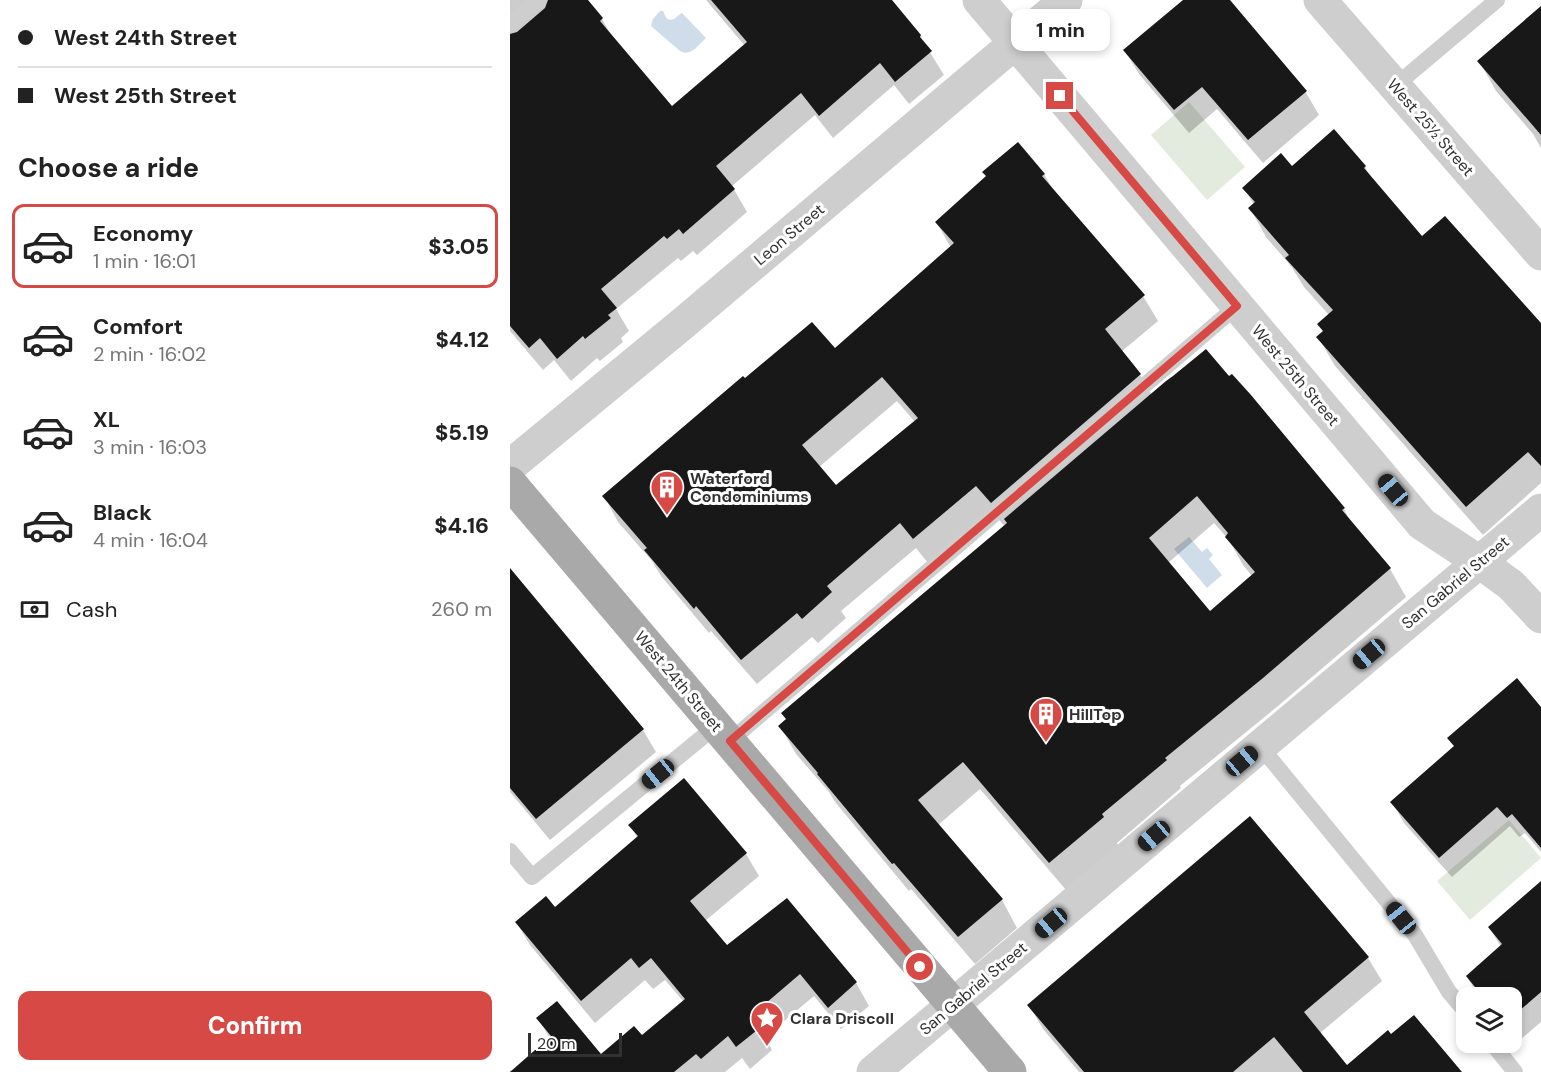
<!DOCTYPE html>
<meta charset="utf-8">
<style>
:root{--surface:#fff;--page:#f6f6f6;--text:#222;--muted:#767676;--line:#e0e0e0;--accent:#d74944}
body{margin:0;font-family:"DM Sans",sans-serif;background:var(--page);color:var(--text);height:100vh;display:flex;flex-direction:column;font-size:22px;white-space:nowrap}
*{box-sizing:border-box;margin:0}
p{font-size:20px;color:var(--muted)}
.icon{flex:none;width:33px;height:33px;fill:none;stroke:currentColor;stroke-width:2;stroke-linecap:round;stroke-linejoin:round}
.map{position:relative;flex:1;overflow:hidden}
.sheet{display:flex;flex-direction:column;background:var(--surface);width:510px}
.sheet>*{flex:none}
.top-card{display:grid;align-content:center;height:132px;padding:0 18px;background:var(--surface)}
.controls{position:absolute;left:946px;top:987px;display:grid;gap:12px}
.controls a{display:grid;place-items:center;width:66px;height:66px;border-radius:12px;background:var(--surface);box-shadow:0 3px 9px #0003;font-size:30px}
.scale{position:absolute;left:18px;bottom:15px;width:94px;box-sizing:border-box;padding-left:6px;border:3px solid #313131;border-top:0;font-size:16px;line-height:21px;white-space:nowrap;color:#313131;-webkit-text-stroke:4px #fff;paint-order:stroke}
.end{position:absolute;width:27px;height:27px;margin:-14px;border:8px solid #d74944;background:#fff;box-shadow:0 0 0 3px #fff}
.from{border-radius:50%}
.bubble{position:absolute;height:42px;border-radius:12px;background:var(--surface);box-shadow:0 3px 9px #0003;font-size:20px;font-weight:800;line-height:42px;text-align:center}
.car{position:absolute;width:18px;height:36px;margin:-18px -9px;border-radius:8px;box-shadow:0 0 4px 2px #0007;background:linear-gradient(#222 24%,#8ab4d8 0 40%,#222 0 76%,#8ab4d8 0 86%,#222 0)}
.top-card b{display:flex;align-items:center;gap:21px;height:57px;font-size:22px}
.top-card b+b{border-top:2px solid var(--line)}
.top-card i{width:15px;height:15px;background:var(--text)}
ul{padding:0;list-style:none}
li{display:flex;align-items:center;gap:18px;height:84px;margin:0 12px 9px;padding:0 6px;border:3px solid transparent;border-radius:12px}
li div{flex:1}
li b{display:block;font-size:22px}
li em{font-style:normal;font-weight:800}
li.active{border-color:var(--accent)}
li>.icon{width:54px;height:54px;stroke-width:1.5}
h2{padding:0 18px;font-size:27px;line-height:72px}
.pay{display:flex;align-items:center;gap:15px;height:66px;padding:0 18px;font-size:22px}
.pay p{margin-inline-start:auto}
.primary-button{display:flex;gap:12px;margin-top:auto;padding:12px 18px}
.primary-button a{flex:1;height:69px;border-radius:12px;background:var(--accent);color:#fff;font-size:24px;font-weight:800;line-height:69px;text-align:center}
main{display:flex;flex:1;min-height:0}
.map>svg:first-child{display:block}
.green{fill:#e3eade}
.water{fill:#cfddeb}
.shadow{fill:#0003;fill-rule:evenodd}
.building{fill:#181818;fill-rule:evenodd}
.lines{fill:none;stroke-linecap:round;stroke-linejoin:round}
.service{stroke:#cecece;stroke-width:16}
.minor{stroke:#cecece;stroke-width:33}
.primary{stroke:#a9a9a9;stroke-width:33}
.route{stroke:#d74944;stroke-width:8}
.labels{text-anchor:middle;stroke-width:6;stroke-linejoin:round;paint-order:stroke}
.street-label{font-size:16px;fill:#313131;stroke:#fff}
.poi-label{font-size:16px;font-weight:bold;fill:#313131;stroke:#fff;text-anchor:start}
</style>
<main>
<section class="sheet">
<div class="top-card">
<b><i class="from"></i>West 24th Street</b>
<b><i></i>West 25th Street</b>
</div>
<h2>Choose a ride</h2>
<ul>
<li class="active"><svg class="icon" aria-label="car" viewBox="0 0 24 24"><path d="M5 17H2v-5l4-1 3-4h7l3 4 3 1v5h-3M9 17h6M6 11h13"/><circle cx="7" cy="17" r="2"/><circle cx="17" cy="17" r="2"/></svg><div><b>Economy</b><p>1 min · 16:01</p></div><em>$3.05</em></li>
<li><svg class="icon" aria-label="car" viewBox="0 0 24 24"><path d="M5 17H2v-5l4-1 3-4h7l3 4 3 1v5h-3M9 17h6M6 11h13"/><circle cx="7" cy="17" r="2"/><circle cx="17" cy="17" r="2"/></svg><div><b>Comfort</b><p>2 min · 16:02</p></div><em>$4.12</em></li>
<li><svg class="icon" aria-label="car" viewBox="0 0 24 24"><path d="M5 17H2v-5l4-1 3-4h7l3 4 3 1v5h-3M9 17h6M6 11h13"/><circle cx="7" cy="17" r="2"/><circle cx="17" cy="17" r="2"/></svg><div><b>XL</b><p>3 min · 16:03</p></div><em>$5.19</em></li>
<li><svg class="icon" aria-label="car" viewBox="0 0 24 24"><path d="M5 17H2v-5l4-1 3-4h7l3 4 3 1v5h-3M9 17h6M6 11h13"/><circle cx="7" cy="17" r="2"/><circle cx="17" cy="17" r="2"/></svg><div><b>Black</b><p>4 min · 16:04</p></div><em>$4.16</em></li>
</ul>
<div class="pay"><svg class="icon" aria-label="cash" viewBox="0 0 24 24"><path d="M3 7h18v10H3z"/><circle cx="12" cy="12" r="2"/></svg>Cash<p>260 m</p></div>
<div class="primary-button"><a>Confirm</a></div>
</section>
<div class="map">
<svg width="1031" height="1072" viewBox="0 0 1031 1072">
<rect width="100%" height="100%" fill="#fff"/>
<path class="green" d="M679 102 735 167 697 200 641 135Z
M999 820 1031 858 960 920 927 881Z"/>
<path class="water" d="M150 11H153L157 19C165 22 166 16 172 13L196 38C188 45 181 57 170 51L141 26 143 19Z
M679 537 692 552 697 548 703 555 699 559 712 575 697 588 664 549Z"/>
<path class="shadow" d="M0 0H76L92 19 105 42 162 108 235 46 196 0H380L410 36 434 75 399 104 384 85 323 138 305 115 222 186 237 212 187 255 183 251 171 261 168 258 106 309 119 331 111 338 113 342 90 361 87 358 61 381 44 360 33 370 0 331Z
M676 0H718L795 91 809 115 753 163 707 109 679 133 629 74 615 51Z
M1031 8V148L1023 134 986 91 969 61Z
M823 131 855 167 863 181 911 238 1031 325V483L973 535 825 366 808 337 814 333 809 324 819 315 794 287 781 266 756 237 740 208 744 205 734 188 782 168Z
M534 174 545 193 633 296 648 321 611 352 630 375 642 395 719 378 740 396 834 509 842 525 880 569 896 597 768 706 670 786 671 788 607 843 608 845 556 890 470 789 428 825 492 900 507 928 465 964 401 889 399 891 325 802 319 792 286 754 270 726 495 527 482 511 418 563 406 548 331 611 336 618 308 643 302 637 247 684 201 631 199 633 151 576 142 561 108 522 94 496 235 381 325 350 441 248 427 223ZM387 401 405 422 326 487 309 467ZM704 523 719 540 733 565 742 576 699 613 658 563Z
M0 570 133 730 146 752 40 840 0 792Z
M1031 709V852L1015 833 1009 837 1000 826 942 877 894 823 882 802 945 747 939 738Z
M120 825 236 854 249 876 195 921 217 947 277 900 346 983 359 1006 331 1029 304 996 255 1037 262 1050 240 1069 232 1058 215 1072H0V1070L2 1071 40 1039 28 1018 91 1057 132 1037 174 1002 155 980 143 989 135 980 85 1023 20 945 7 923 45 909 128 839Z
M1031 883V1022L1004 1045 1002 1042V998H970L957 977 991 947 979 927Z
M858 958 872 981 810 1033 837 1067 881 1036 950 1072H569L533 1029 519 1005Z"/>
<path class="building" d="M38 0H78L93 18 90 21 162 106 237 42 201 0H382L411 35 410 37 422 51 385 82 370 63 309 116 291 93 206 166 225 189 173 234 169 229 157 239 154 236 91 289 107 308 98 315 101 318 75 339 73 336 47 359 30 338 19 348 0 326V34L7 32 35 8Z
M673 0H720L797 91 738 140 692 87 664 110 613 50Z
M1031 6V135L967 61Z
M824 129 856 166 854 168 912 236 935 216 1031 323V466L1018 452 956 507 806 337 813 331 807 324 823 310 775 258 779 255 738 208 745 202 732 188 771 153 782 166Z
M508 142 535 174 532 176 635 295 595 329 631 374 481 503 466 486 403 539 390 523 317 586 322 592 292 619 287 613 231 660 186 606 184 609 134 550 137 548 92 496 233 376 235 378 302 322 325 348 444 243 425 222 476 176 472 172ZM372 377 408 418 326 485 292 445Z
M696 349 719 376 722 374 741 395 835 508 832 510 881 568 753 678 655 758 657 760 592 814 594 817 539 863 453 762 408 800 493 899 448 937 384 863 382 864 307 774 308 773 268 726 276 719 271 713 497 523 494 519 656 381 663 376ZM687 496 718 533 715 537 745 572 700 611 639 538Z
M0 568 134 729 26 819 0 788Z
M1007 678 1031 707V848L1002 814 997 818 987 807 929 858 880 802 944 746 937 738Z
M174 778 237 853 180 901 217 945 277 898 347 982 318 1008 290 974 241 1016 251 1027 226 1047 218 1036 191 1059 186 1054 164 1072H0L41 1036 26 1018 47 1001 91 1054 124 1026 132 1035 175 999 141 958 129 968 121 958 71 1001 5 922 36 896 45 907 128 836 118 825Z
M740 816 859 957 794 1012 837 1065 878 1030 881 1034 904 1015 952 1072H793L764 1037 723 1072H574L517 1005Z
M1031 881V992L1002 1017V998H974L956 976 992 944 978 927Z"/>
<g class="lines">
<path class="service" d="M0 24 28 0
M885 86 987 0
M220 741 727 306
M750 746 905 935 939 992 957 1013
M0 851 22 877 206 726
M981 1042 1005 1072"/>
<path class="minor" d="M469 0 912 524 968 561 1001 585 1031 617
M810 0 1031 254
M0 466 171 325 556 0
M363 1072 1031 510"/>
<path class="primary" d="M0 483 500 1072"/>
</g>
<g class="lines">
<path class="route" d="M410 967 220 741 727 306 550 96"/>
</g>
<defs>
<symbol id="building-pin" viewBox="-11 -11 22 30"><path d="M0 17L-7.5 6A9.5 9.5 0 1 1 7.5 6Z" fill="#d74944" stroke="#fff"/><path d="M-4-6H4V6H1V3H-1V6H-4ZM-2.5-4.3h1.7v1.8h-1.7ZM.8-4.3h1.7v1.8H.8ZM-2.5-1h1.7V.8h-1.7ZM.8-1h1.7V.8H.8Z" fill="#fff"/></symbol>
<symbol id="sight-pin" viewBox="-11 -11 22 30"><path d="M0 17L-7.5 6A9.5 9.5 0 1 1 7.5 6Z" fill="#d74944" stroke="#fff"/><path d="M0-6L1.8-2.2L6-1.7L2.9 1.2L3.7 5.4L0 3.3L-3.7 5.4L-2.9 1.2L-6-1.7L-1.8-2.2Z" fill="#fff"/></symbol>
</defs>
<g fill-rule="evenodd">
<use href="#building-pin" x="138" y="468" width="38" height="52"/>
<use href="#building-pin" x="517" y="695" width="38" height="52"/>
<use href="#sight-pin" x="238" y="999" width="38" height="52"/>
</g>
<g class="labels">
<g class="street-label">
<text transform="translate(921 127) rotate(49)" y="6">West 25½ Street</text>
<text transform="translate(279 234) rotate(-40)" y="6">Leon Street</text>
<text transform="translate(786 375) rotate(50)" y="6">West 25th Street</text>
<text transform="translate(945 582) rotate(-40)" y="6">San Gabriel Street</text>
<text transform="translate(169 681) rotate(50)" y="6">West 24th Street</text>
<text transform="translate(463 988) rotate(-40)" y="6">San Gabriel Street</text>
</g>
<g class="poi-label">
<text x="180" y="484">Waterford<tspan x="180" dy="18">Condominiums</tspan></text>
<text x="559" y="720">HillTop</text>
<text x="280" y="1024">Clara Driscoll</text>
</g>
</g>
</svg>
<div class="controls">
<a><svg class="icon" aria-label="layers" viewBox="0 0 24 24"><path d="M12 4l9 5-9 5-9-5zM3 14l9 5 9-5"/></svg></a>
</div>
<div class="scale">20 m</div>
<i class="end from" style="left:410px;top:967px"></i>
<i class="end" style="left:550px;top:96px"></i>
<div class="bubble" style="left:501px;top:9px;width:99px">1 min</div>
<i class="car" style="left:883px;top:490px;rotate:320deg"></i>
<i class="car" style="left:859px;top:654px;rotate:230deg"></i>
<i class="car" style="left:732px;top:761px;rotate:50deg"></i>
<i class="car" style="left:148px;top:774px;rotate:231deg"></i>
<i class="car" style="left:644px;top:836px;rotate:230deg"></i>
<i class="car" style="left:891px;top:918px;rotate:321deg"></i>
<i class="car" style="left:541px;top:923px;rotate:230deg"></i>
</div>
</main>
